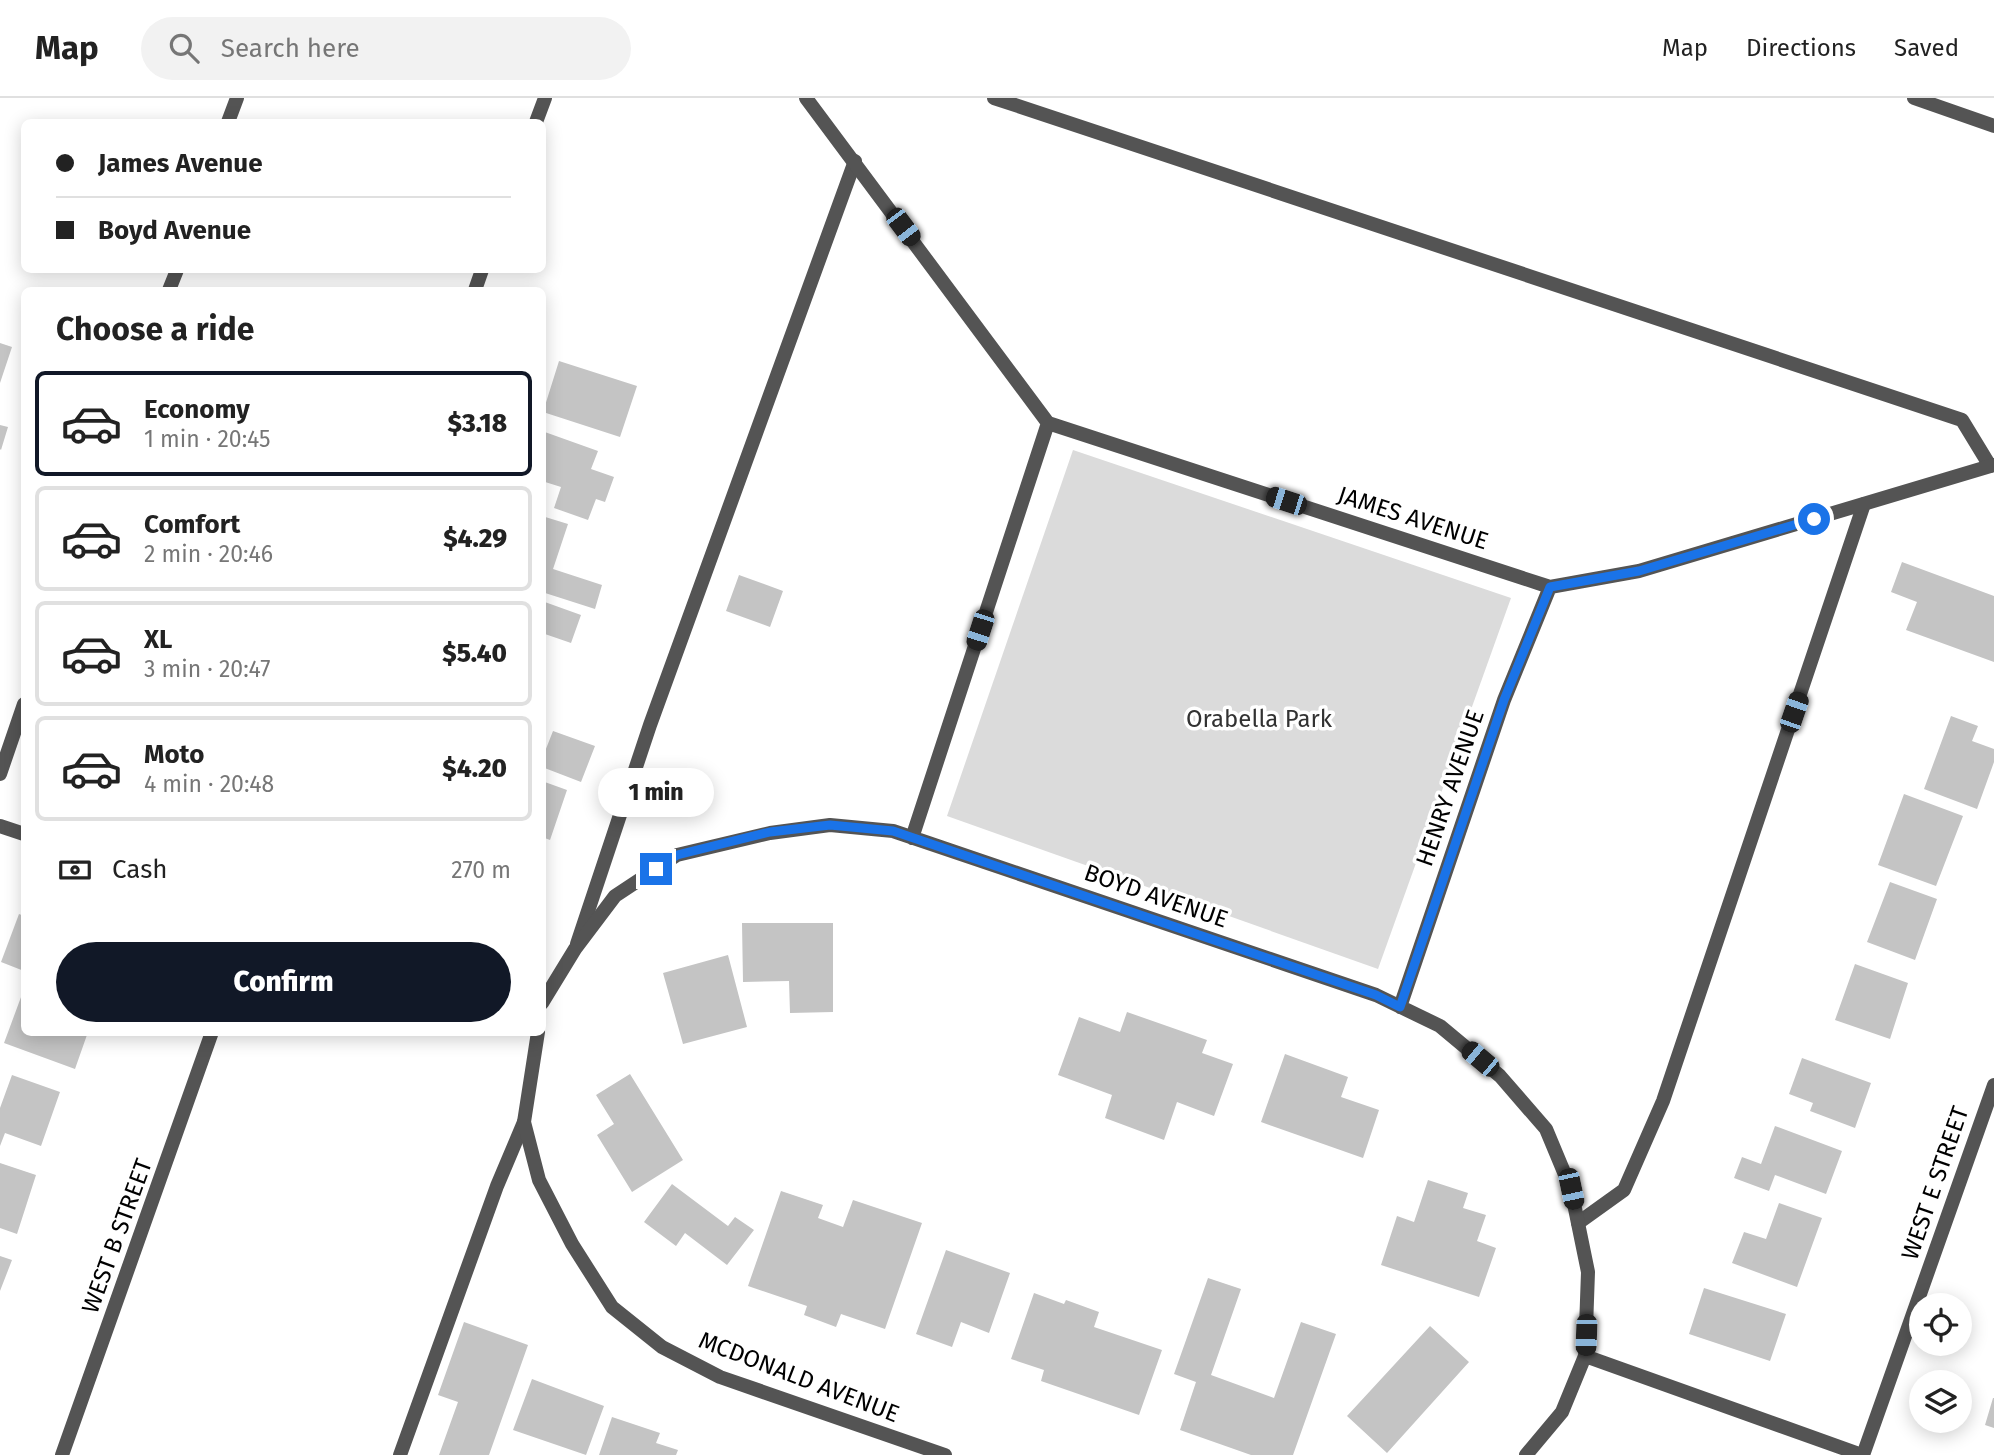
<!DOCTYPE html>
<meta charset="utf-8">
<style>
:root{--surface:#fff;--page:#f2f2f2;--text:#222;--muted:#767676;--line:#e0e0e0;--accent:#111827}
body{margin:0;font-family:"Fira Sans",sans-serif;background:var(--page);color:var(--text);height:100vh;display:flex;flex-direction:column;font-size:26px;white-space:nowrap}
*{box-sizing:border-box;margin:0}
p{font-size:23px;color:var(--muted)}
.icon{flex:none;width:38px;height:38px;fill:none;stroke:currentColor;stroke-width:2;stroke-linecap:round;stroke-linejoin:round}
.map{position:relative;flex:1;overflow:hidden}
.drawer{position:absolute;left:21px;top:189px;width:525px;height:749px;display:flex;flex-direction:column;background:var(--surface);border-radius:10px;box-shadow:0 4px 18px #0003}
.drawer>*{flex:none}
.hud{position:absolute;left:21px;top:21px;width:525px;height:154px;border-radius:10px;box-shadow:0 4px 18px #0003;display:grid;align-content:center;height:154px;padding:0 35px;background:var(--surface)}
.tools{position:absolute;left:1909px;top:1195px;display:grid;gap:14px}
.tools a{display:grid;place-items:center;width:63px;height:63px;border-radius:50%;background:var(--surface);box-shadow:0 4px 18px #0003;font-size:35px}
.end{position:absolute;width:32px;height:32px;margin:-16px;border:9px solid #1a73e8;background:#fff;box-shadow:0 0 0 4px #fff}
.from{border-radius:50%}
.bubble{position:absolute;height:49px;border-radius:24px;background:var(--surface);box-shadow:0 4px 18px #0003;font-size:23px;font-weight:800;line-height:49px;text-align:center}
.car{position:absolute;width:21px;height:42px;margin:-21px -10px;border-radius:9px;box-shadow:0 0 5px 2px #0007;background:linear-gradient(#222 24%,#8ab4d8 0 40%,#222 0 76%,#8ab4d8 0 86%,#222 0)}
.hud b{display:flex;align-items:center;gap:24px;height:66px;font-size:26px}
.hud b+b{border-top:2px solid var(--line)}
.hud i{width:18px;height:18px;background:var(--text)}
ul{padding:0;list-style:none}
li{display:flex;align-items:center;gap:21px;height:105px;margin:0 14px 10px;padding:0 21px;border:4px solid var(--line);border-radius:10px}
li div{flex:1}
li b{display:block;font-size:26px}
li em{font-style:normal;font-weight:800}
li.selected{border-color:var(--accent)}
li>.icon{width:63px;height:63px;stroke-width:1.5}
h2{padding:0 35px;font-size:32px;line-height:84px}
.pay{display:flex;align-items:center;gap:18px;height:77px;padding:0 35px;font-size:26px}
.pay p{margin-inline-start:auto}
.cta{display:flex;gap:14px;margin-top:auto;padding:14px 35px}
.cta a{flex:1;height:80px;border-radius:42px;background:var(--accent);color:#fff;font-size:28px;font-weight:800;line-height:80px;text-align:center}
header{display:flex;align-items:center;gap:42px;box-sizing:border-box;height:98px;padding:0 35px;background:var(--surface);border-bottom:2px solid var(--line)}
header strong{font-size:33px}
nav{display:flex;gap:38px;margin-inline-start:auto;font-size:24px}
.search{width:490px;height:63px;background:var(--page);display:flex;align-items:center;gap:18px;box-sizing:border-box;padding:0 24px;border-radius:38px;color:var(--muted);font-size:26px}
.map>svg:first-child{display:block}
.green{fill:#dbdbdb}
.building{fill:#c4c4c4}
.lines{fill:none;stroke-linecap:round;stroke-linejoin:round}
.service{stroke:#545454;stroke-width:14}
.minor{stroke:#545454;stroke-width:14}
.tertiary{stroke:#545454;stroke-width:14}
.route{stroke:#1a73e8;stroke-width:9}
.labels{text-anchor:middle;stroke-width:7;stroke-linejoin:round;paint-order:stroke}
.street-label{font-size:24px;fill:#000;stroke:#fff}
.park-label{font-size:24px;fill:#323232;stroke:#fff}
</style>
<header>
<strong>Map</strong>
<div class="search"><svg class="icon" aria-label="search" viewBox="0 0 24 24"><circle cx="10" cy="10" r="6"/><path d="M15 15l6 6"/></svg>Search here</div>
<nav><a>Map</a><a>Directions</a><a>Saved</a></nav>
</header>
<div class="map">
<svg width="1994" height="1357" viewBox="0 0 1994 1357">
<rect width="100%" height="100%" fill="#fff"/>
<path class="green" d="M1073 352 1511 500 1378 871 947 718Z"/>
<path class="building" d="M0 245 12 249 0 285Z
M559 263 637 288 620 339 543 314Z
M0 327 8 329 1 352 0 351Z
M542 333 598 353 591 371 614 379 605 404 596 401 588 422 554 410 561 389 542 383Z
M542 418 568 426 553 471 602 487 595 511 542 494Z
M1902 464 1994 498V564L1906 532 1917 504 1891 494Z
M739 477 783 493 770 529 726 513Z
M542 503 581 517 571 545 542 535Z
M1951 618 1978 628 1972 643 1994 651V664L1977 711 1924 691Z
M553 633 595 648 581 684 542 669V661Z
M542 683 567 692 550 742 542 739Z
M1904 696 1963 718 1936 788 1878 767Z
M1890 784 1937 801 1915 862 1867 844Z
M19 816 24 818V873L1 864Z
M742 825H833V914L790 915 789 883 743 884Z
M728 857 747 929 683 946 663 875Z
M1855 866 1908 885 1890 941 1835 922Z
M24 891V934H88L75 971 4 945Z
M1127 914 1207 942 1202 955 1233 966 1214 1018 1177 1004 1164 1042 1105 1020 1112 997 1058 977 1079 919 1120 934Z
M1285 956 1348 979 1341 999 1379 1012 1363 1060 1261 1024Z
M1802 960 1871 985 1855 1030 1810 1013 1813 1005 1789 996Z
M630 976 683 1062 632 1094 597 1037 614 1026 596 997Z
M12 977 60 994 41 1048 5 1035 0 1048V1010Z
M1775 1028 1842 1053 1826 1096 1775 1077 1769 1093 1734 1080 1742 1059 1761 1066Z
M0 1065 36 1077 17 1136 0 1130Z
M1428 1082 1468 1095 1463 1110 1486 1117 1477 1143 1496 1150 1479 1199 1381 1167 1397 1118 1414 1124Z
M672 1086 728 1128 735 1119 754 1132 727 1167 685 1135 676 1148 644 1124Z
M781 1093 823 1107 818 1120 843 1129 853 1102 922 1125 885 1231 841 1216 836 1229 804 1217 807 1208 748 1188Z
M1779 1105 1822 1120 1797 1189 1732 1165 1744 1134 1766 1141Z
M946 1152 1010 1175 989 1235 961 1224 952 1249 916 1236Z
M0 1158 12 1162 0 1193Z
M1208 1180 1241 1191 1211 1277 1274 1300 1301 1224 1336 1236 1293 1357H1251L1180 1332 1196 1284 1174 1276Z
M1704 1190 1786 1216 1770 1263 1689 1236Z
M1034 1195 1064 1206 1066 1202 1099 1214 1094 1229 1162 1252 1139 1317 1041 1283 1044 1272 1011 1261Z
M464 1224 528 1247 489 1357H439L458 1304 438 1297Z
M1430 1228 1469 1264 1387 1355 1347 1318Z
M532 1281 604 1308 586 1357 513 1332Z
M1993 1300H1994V1330L1985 1327Z
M612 1319 660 1335 656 1345 678 1352 676 1357H599Z"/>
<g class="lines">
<path class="service" d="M994 0 1962 322 1990 368
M228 24 237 0
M169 192 177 172
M0 676 24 606
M577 846 650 627 855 63
M1578 1125 1624 1092 1663 1003 1864 406
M400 1357 497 1088 524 1024"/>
<path class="minor" d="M806 0 1048 325 1550 489 1639 473 1994 367
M1914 0 1994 28
M0 728 24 736
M912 740 1048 325
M542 905 575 851 615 798 677 757 770 735 830 727 893 733 1376 897 1440 928 1500 978 1546 1031 1571 1091 1588 1174 1585 1258 1562 1314 1526 1357
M1400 909 1504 602 1550 489
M538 934 524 1024 539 1082 572 1146 612 1209 662 1249 720 1279 945 1357
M1585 1258 1862 1357
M1863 1357 1994 987"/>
<path class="tertiary" d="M536 24 545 0
M475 192 482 172
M62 1357 212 934"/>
</g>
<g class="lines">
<path class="route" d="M656 771 677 757 770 734 830 727 893 733 1376 897 1400 909 1504 602 1550 489 1639 473 1814 421"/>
</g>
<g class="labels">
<g class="street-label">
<text transform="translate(1413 420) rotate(18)" y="8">JAMES AVENUE</text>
<text transform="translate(1450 690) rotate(-71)" y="8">HENRY AVENUE</text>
<text transform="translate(1156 798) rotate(19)" y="8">BOYD AVENUE</text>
<text transform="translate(1935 1085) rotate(-71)" y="8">WEST E STREET</text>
<text transform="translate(117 1138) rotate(-70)" y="8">WEST B STREET</text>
<text transform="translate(799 1279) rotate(21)" y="8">MCDONALD AVENUE</text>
</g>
<g class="park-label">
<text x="1259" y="629">Orabella Park</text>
</g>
</g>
</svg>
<div class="tools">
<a><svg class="icon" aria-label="locate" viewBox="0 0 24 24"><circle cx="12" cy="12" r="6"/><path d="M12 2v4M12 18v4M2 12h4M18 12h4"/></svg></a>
<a><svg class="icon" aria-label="layers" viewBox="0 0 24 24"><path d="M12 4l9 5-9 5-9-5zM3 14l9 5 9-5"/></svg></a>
</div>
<i class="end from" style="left:1814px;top:421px"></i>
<i class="end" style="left:656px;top:771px"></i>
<div class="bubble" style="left:598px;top:670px;width:116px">1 min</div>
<i class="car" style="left:903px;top:129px;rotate:143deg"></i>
<i class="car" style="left:1286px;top:403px;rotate:288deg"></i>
<i class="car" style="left:980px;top:532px;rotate:198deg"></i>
<i class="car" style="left:1794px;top:614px;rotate:19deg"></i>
<i class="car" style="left:1480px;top:961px;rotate:310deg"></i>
<i class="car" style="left:1571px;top:1091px;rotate:168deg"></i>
<i class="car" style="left:1586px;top:1237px;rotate:182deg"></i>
<div class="hud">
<b><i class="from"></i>James Avenue</b>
<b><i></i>Boyd Avenue</b>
</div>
<section class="drawer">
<h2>Choose a ride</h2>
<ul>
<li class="selected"><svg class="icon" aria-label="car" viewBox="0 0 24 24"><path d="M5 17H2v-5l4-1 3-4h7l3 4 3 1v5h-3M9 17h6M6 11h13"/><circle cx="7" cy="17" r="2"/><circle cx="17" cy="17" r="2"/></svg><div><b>Economy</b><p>1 min · 20:45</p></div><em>$3.18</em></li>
<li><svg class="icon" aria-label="car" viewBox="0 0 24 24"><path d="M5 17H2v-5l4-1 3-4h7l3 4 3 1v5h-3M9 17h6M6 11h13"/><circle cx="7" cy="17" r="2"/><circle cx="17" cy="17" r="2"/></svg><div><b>Comfort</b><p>2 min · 20:46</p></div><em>$4.29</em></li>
<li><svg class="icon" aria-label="car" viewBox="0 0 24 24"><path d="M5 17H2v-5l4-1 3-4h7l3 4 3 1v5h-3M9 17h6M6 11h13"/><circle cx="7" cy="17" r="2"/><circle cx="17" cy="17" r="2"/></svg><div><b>XL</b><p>3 min · 20:47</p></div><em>$5.40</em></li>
<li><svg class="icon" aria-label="car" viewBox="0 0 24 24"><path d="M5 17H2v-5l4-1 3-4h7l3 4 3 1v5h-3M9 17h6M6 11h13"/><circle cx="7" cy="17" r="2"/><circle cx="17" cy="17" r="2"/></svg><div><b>Moto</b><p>4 min · 20:48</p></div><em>$4.20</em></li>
</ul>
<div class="pay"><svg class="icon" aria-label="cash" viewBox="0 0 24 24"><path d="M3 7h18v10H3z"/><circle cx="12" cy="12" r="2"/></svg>Cash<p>270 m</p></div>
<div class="cta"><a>Confirm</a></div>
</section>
</div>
